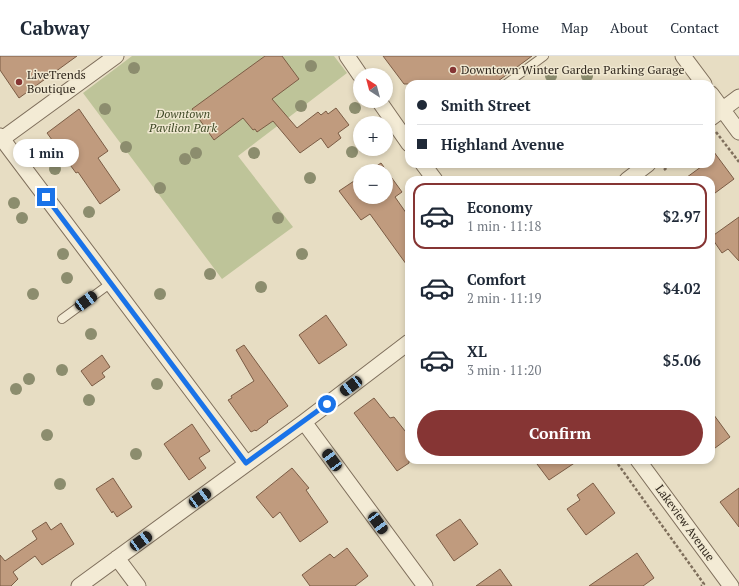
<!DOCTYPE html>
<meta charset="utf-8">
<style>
:root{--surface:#fff;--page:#f6f6f7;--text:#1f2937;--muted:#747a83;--line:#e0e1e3;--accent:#863534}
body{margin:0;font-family:"PT Serif",serif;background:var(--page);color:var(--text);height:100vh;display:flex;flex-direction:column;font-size:15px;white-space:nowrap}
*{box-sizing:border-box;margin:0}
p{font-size:13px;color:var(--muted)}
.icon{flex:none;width:22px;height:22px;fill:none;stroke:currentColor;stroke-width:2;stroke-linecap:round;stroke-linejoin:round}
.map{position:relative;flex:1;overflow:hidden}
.panel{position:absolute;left:405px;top:120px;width:310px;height:288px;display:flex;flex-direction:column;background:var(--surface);border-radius:12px;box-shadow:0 2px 6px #0003}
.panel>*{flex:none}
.banner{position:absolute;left:405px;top:24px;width:310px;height:88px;border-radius:12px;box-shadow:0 2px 6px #0003;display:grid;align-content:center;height:88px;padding:0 12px;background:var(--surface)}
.needle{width:26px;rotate:324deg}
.fabs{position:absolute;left:353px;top:12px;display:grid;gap:8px}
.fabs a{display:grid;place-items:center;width:40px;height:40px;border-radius:50%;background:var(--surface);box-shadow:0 2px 6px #0003;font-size:20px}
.end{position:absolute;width:18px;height:18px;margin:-9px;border:5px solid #1a73e8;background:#fff;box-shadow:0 0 0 2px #fff}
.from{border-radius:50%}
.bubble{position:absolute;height:28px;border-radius:14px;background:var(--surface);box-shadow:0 2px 6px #0003;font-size:13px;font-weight:800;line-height:28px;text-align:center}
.car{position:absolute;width:12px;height:24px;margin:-12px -6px;border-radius:5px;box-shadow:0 0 3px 1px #0007;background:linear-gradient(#222 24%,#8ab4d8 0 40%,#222 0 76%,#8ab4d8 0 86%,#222 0)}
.banner b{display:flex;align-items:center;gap:14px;height:38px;font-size:15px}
.banner b+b{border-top:1px solid var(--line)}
.banner i{width:10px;height:10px;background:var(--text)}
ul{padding:7px 0 0;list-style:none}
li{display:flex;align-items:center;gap:12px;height:66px;margin:0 8px 6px;padding:0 4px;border:2px solid transparent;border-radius:12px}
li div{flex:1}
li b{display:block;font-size:15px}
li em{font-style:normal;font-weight:800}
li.active{border-color:var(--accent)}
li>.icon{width:36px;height:36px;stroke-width:1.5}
.cta{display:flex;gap:8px;margin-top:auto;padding:8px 12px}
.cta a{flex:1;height:46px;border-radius:24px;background:var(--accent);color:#fff;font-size:16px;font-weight:800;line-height:46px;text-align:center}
header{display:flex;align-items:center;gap:24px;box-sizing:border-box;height:56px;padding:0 20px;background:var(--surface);border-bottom:1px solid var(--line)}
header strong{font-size:19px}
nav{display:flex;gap:22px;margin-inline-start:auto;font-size:14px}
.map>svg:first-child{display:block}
.green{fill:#bec499}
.building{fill:#c09b7e;stroke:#7b5c45}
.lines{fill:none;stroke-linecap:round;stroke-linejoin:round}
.service-casing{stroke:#7f6f5c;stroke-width:10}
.minor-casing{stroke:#7f6f5c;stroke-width:17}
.path{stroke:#7f6f5c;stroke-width:2.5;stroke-dasharray:3 2;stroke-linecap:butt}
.service{stroke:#f3ebd5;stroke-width:8}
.minor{stroke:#f3ebd5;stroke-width:15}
.tree{fill:#8c8d6e}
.route{stroke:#1a73e8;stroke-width:5}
.poi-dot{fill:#863534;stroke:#f0e8d1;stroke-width:1.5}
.labels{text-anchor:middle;stroke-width:3;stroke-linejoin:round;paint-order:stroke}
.poi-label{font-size:12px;fill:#31281e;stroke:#f0e8d1;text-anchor:start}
.park-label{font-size:12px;font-style:italic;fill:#414b28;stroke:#f0e8d1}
.street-label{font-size:12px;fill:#31281e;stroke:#f0e8d1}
</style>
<header>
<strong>Cabway</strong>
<nav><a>Home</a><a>Map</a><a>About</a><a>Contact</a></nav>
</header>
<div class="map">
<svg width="739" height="530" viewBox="0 0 739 530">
<rect width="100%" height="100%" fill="#e7ddc3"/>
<path class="green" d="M132 0H334L347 17 238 100 293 171 222 223 83 37Z"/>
<path class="building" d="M0 0H77L19 42 0 14Z
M265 0H282L299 23 272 43 297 72 318 56 321 59 326 55 328 58 336 52 349 69 338 77 341 82 328 92 321 82 300 97 273 65 257 76 255 73 253 74 243 62 214 84 192 53Z
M383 0H532L494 28H404Z
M79 53 108 95 98 102 120 134 100 148 78 116 76 117 47 77Z
M711 92 734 123 711 140V124H683L705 108H711Z
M381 107 402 136 395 141 409 161V212L370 158 361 164 339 135 360 121V141H386V115H369Z
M739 161V205L728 193 722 197 711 181Z
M326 259 347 289 319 308 299 279Z
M244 289 288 350 267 365 268 366 256 375 255 374 251 376 228 344 232 342 231 340 254 325 236 294Z
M102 299 110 311 102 317 105 321 92 330 81 315Z
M374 342 390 362 394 361 409 380V407L397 415 354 357Z
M711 355 730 381 711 395Z
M192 368 210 395 199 402 206 412 189 424 164 388Z
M534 404H579L549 424Z
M292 412 309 432 306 434 328 466 300 486 280 456 273 462 256 441Z
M113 422 132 451 117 461 113 455 112 457 96 433Z
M593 427 615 457 586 479 567 453 580 444 577 439Z
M739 432V471L720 446Z
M460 463 478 488 454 505 436 479Z
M46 466 51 474 61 467 74 488 42 509 35 500 13 516 18 523 11 530H0V499L5 505 37 483 32 475Z
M347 492 368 520 355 530H310L302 519 330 498 334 502Z
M637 497 654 522 643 530H589Z
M500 513 512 530H476Z"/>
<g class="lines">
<defs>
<path id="service" d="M506 28 544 0
M62 263 111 227"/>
<path id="minor" d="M347 0 360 19
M683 0 704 28
M711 38 739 76
M379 45 409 88
M711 62 739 41
M0 80 246 407
M2 83 116 0
M423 108 435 124
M627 124 648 108
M304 366 425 530
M638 404 731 530
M117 502 138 530
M79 530 304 366 409 286"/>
</defs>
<use href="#service" class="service-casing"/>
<use href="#minor" class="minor-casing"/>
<path class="path" d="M716 76 739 106
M664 114 671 108
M615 404 704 528 701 530"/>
<use href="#service" class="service"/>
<use href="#minor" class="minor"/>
</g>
<g class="tree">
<circle cx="311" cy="10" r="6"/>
<circle cx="134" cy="12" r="6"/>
<circle cx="551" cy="20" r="6"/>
<circle cx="587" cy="20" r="6"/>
<circle cx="301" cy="50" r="6"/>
<circle cx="355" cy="52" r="6"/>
<circle cx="105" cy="53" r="6"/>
<circle cx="126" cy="91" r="6"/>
<circle cx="352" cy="96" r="6"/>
<circle cx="196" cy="97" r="6"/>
<circle cx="254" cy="97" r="6"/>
<circle cx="185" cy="103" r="6"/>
<circle cx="55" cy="113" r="6"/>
<circle cx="310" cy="122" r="6"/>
<circle cx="160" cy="132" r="6"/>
<circle cx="14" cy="147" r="6"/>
<circle cx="89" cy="156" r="6"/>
<circle cx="22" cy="162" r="6"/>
<circle cx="278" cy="162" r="6"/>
<circle cx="63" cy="198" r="6"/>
<circle cx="302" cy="198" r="6"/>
<circle cx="210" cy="218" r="6"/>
<circle cx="67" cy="222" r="6"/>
<circle cx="261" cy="231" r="6"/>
<circle cx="33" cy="238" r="6"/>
<circle cx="160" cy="238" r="6"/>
<circle cx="91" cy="278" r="6"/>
<circle cx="62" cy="314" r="6"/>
<circle cx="29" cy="323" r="6"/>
<circle cx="157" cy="328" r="6"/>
<circle cx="16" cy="333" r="6"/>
<circle cx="89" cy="344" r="6"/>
<circle cx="47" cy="379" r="6"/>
<circle cx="136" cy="398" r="6"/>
<circle cx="60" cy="428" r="6"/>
</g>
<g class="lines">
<path class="route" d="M46 141 246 407 327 348"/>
</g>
<g class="poi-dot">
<circle cx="453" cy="14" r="4"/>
<circle cx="19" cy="26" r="4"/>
</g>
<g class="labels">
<g class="poi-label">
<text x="461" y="18">Downtown Winter Garden Parking Garage</text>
<text x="27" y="23">LiveTrends<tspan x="27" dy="14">Boutique</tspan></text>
</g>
<g class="park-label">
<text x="183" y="62">Downtown<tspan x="183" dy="14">Pavilion Park</tspan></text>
</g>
<g class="street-label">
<text transform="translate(685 467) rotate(54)" y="4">Lakeview Avenue</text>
</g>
</g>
</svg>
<div class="fabs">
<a><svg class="needle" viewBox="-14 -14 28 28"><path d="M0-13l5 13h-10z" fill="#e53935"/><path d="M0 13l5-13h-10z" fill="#747a83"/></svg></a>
<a>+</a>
<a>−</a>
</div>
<i class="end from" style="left:327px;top:348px"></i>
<i class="end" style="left:46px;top:141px"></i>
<div class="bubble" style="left:13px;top:83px;width:66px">1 min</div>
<i class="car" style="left:86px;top:245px;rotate:54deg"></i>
<i class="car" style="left:351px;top:330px;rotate:233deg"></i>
<i class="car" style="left:332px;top:404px;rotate:324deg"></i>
<i class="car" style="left:200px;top:442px;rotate:54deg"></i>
<i class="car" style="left:378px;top:467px;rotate:144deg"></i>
<i class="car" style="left:141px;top:485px;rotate:54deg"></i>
<div class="banner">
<b><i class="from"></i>Smith Street</b>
<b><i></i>Highland Avenue</b>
</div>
<section class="panel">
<ul>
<li class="active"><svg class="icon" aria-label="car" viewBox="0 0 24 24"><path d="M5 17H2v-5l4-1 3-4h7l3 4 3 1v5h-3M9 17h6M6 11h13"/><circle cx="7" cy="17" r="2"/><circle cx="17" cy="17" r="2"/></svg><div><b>Economy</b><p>1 min · 11:18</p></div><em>$2.97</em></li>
<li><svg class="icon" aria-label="car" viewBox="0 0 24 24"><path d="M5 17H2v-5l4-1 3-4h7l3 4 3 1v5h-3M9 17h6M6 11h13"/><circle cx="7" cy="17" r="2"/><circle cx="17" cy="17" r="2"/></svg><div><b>Comfort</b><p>2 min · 11:19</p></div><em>$4.02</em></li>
<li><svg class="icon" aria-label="car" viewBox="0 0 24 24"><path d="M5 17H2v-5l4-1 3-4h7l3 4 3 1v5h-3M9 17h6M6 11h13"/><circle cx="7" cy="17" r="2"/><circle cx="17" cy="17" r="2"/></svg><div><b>XL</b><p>3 min · 11:20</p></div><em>$5.06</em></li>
</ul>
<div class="cta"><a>Confirm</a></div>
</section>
</div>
